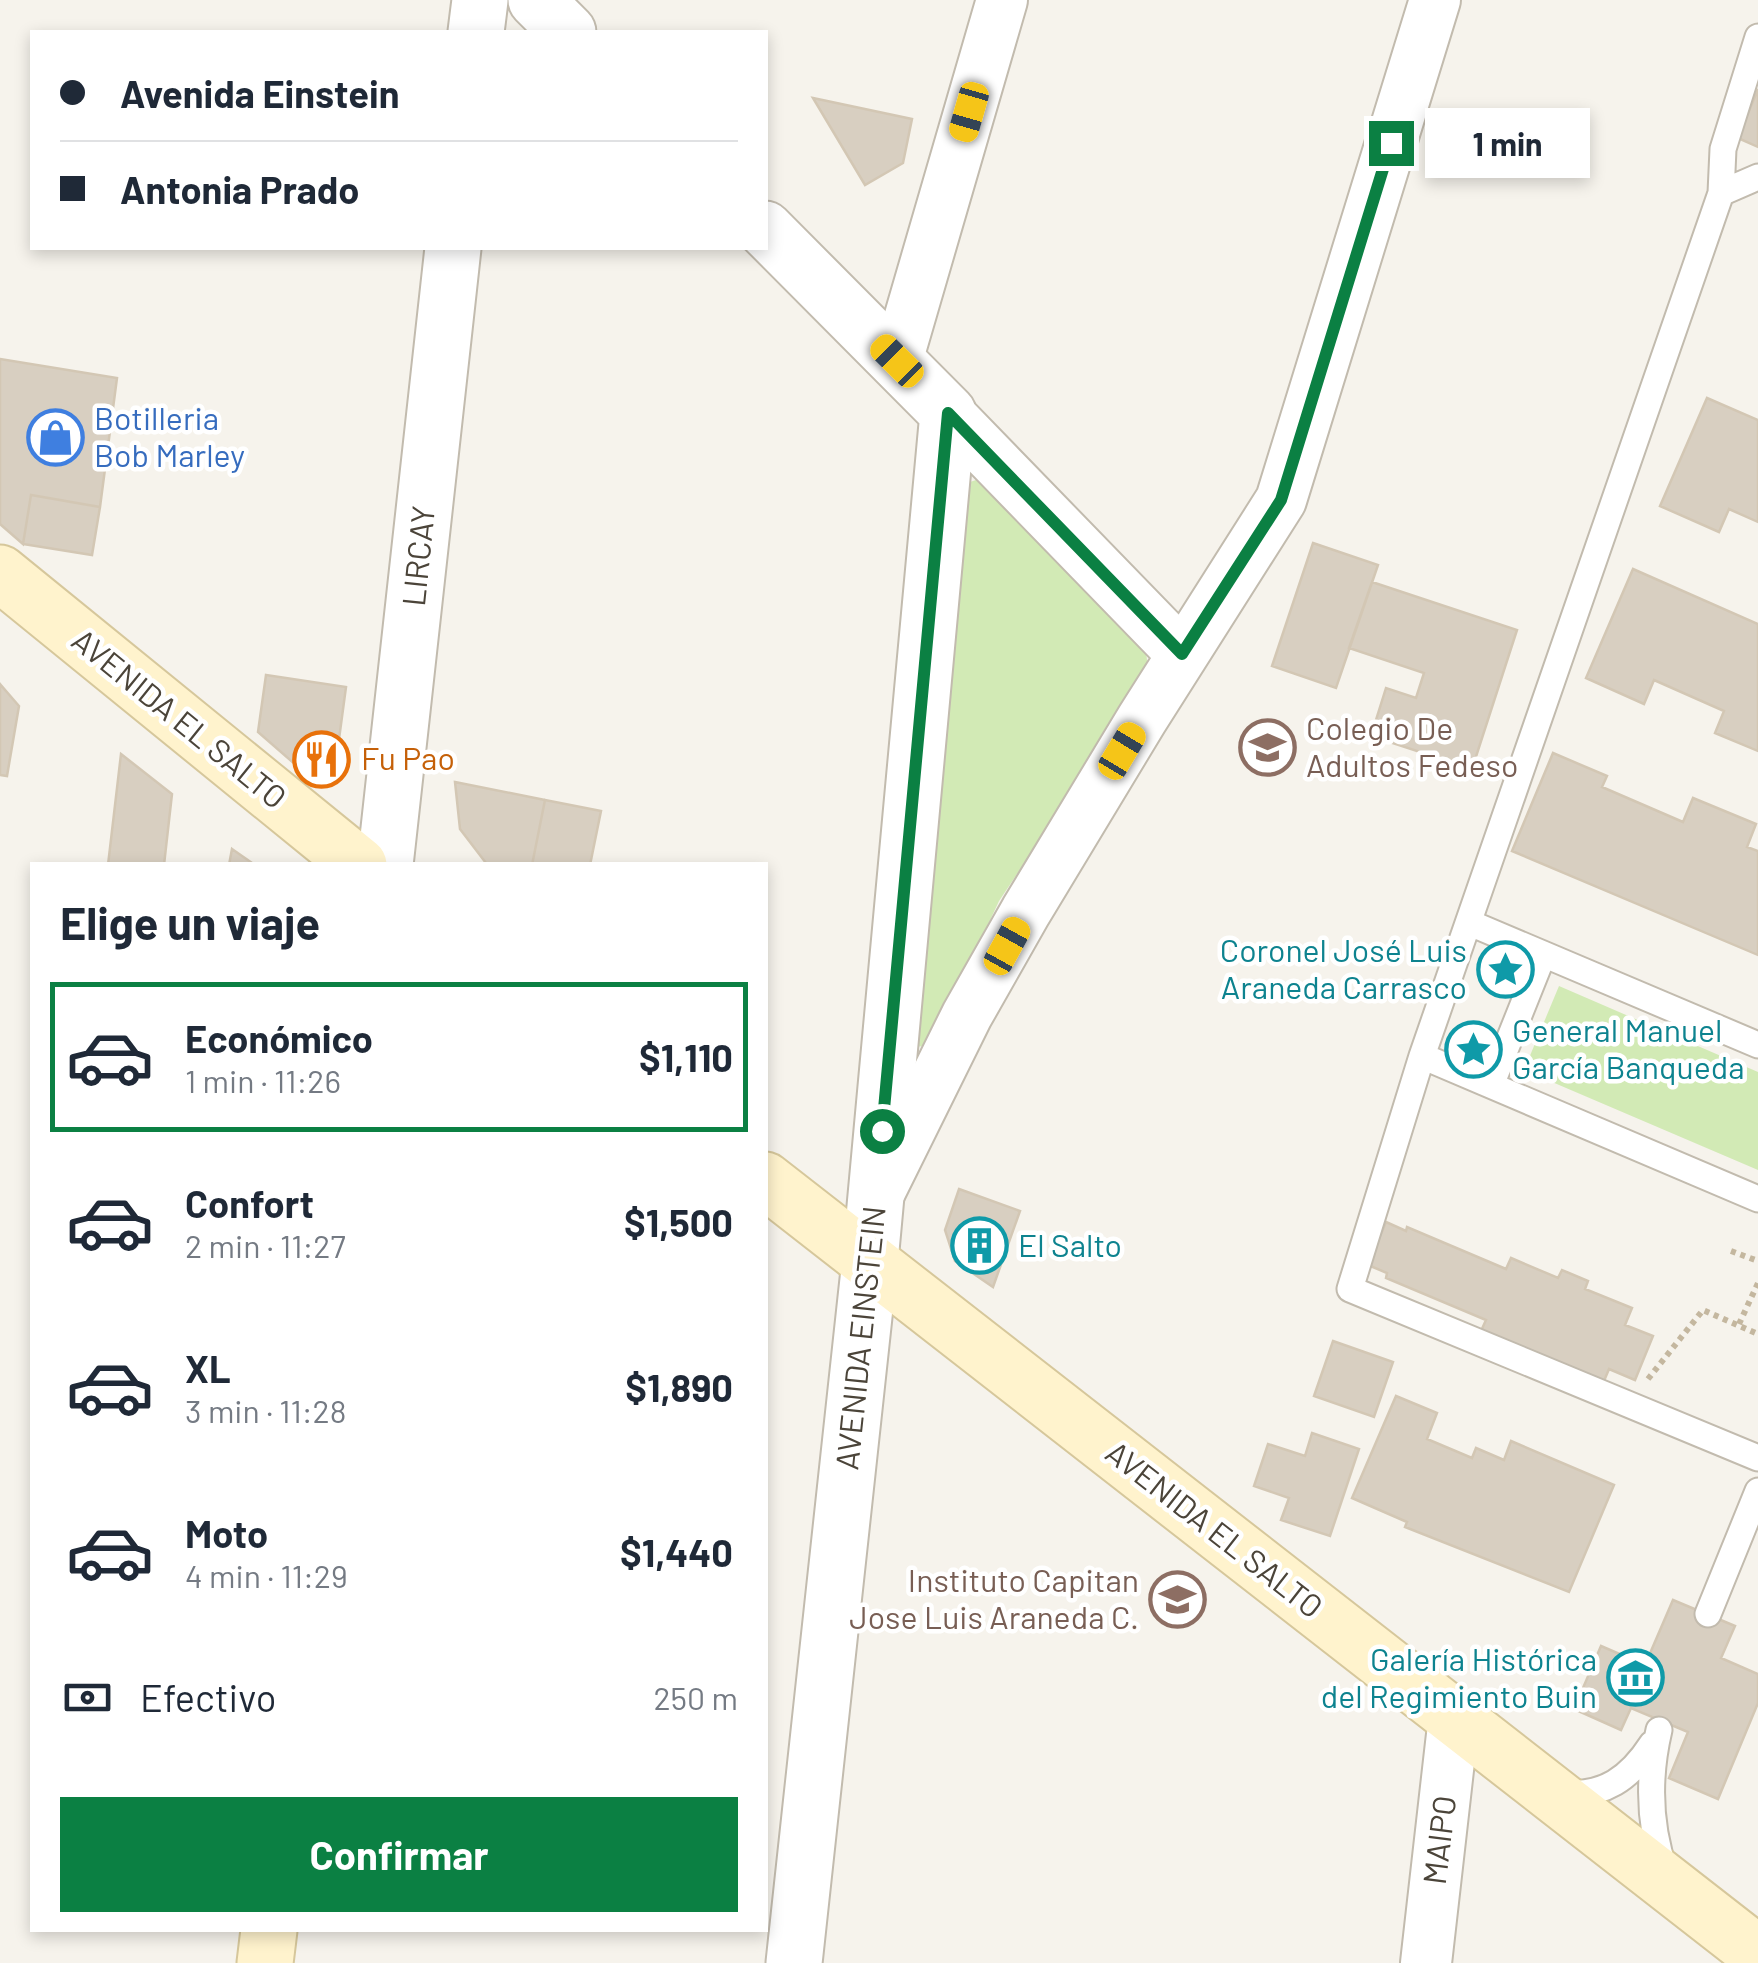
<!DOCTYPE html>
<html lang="es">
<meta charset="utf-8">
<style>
:root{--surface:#fff;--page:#f2f2f3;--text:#1f2937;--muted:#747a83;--line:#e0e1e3;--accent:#0b8043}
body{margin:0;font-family:Barlow,sans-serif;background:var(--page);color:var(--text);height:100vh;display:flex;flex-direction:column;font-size:38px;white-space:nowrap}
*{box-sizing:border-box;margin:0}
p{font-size:32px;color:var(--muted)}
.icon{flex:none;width:55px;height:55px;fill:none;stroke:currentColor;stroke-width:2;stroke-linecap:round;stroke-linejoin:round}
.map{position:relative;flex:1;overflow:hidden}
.sheet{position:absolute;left:30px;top:862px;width:738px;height:1070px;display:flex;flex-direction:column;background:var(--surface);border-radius:0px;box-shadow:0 5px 15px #0003}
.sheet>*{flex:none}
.banner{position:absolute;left:30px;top:30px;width:738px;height:220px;border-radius:0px;box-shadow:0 5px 15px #0003;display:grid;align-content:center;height:220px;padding:0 30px;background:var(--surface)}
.end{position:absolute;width:45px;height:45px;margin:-22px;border:12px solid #0b8043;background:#fff;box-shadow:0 0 0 5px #fff}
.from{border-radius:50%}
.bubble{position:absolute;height:70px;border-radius:0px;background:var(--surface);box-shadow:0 5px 15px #0003;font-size:32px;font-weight:700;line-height:70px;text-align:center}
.car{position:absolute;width:30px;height:60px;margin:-30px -15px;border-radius:12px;box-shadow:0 0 8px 2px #0007;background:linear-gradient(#f5c518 24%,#345 0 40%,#f5c518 0 76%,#345 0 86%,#f5c518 0)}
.banner b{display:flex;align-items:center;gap:35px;height:95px;font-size:38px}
.banner b+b{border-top:2px solid var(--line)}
.banner i{width:25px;height:25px;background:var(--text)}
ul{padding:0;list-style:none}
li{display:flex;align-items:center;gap:30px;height:150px;margin:0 20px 15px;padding:0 10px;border:5px solid transparent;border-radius:0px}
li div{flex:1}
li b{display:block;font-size:38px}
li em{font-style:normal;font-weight:700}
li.current{border-color:var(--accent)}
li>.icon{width:90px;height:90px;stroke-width:1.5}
h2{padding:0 30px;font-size:45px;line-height:120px}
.pay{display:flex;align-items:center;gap:25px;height:110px;padding:0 30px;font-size:38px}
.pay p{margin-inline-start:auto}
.action{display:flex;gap:20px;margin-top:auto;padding:20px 30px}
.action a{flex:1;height:115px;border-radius:0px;background:var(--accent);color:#fff;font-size:40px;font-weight:700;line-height:115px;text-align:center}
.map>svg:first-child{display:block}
.green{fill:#d2eab5}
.building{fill:#d8cfc1;stroke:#d3c7b4;stroke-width:2.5}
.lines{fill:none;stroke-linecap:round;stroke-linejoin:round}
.service-casing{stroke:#c2bbae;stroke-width:29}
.minor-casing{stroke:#c2bbae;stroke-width:54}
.tertiary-casing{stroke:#c2bbae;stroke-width:59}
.secondary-casing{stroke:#d6c79b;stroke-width:59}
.path{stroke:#c4b79f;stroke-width:6;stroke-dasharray:5 5;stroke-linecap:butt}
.service{stroke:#fff;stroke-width:25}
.minor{stroke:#fff;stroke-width:50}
.tertiary{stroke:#fff;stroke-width:55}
.secondary{stroke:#fff3cd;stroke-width:55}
.route{stroke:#0b8043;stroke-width:12}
.labels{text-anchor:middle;stroke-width:9;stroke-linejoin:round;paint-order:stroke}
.shop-label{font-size:32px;fill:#366cbe;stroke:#fff;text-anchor:start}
.street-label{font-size:32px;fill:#4b4439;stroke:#fff}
.education-label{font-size:32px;fill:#785e54;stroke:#fff;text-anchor:start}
.food-label{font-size:32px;fill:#c56008;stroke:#fff;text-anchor:start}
.culture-label{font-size:32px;fill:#0d838f;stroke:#fff;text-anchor:end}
</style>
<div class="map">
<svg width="1758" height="1963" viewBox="0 0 1758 1963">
<rect width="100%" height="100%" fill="#f6f3ec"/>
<path class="green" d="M982 478 1146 651 1148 669 1142 686 999 901 939 1030C932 1043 929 1048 913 1046L966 492 970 482Z
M1559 986 1758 1072V1170L1524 1070Z"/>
<path class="building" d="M1758 89V147L1738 138Z
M813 98 912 119 903 163 865 185Z
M0 359 117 378 100 507 31 495 23 544 0 524Z
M1707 398 1758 420V522L1729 509 1719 532 1660 506Z
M31 495 100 507 92 555 23 544Z
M1313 543 1378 565 1336 688 1272 666Z
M1633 569 1758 624V751L1715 733 1724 711 1654 680 1644 704 1586 678Z
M1372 582 1517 630 1472 769 1371 736 1386 688 1416 698 1424 673 1349 648Z
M266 675 346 687 335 769 312 779 258 732Z
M0 684 19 706 7 776 0 775Z
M1553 753 1607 776 1602 787 1683 822 1693 798 1756 824 1747 847 1758 851V955L1512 851Z
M121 754 172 794 164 865H108Z
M455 782 545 800 532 865 486 863 460 829Z
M545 800 601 811 590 865H532Z
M232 849 255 865H229Z
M959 1189 1020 1211 993 1287 955 1261 945 1230Z
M1386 1222 1406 1231 1407 1227 1506 1269 1511 1258 1558 1278 1562 1270 1588 1281 1585 1289 1632 1308 1625 1325 1653 1336 1635 1380 1609 1369 1604 1381 1481 1331 1486 1320 1386 1278 1387 1273 1368 1265Z
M1333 1341 1393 1362 1374 1417 1314 1396Z
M1396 1396 1437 1413 1427 1439 1472 1458 1476 1448 1504 1460 1511 1441 1614 1485 1569 1592 1405 1527 1407 1522 1352 1498Z
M1312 1433 1359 1449 1330 1536 1281 1520 1289 1498 1254 1486 1268 1444 1305 1456Z
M1673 1600 1735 1626 1721 1658 1758 1674V1703L1718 1799 1669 1778 1688 1732 1631 1708 1621 1730 1574 1709 1601 1646 1645 1665Z"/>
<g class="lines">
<defs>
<path id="service" d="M1758 37 1723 149 1721 193 1422 1056 1350 1289 1758 1458
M1721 193 1758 177
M1470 923 1758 1045
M1422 1056 1758 1199
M1491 1085 1543 955
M1708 1614 1758 1491
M1659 1730C1648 1777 1649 1826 1665 1872
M1562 1793C1604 1797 1630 1778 1652 1744"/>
<path id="minor" d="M897 361 1002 0
M948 413 1182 654
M879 1193 967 1015 1026 911 1142 719 1281 500 1435 0
M1426 1963 1454 1717"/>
<path id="tertiary" d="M536 0 568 32
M476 32 480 0
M765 229 948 413 870 1261 794 1963
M385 865 453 248"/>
<path id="secondary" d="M0 573 359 865
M765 1180 1758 1954
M265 1963 269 1930"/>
</defs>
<use href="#service" class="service-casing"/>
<use href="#minor" class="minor-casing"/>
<use href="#tertiary" class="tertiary-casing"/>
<use href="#secondary" class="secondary-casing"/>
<path class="path" d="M1731 1251 1758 1261
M1739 1324 1758 1283
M1648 1379 1703 1310 1758 1334"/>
<use href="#service" class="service"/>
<use href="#minor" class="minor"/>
<use href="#tertiary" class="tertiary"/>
<use href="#secondary" class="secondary"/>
</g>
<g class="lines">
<path class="route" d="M882 1131 948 413 1182 654 1281 500 1391 143"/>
</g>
<defs>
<symbol id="shop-ring" viewBox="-11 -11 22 22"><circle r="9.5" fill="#fff" stroke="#3f7fe0" stroke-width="1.5"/><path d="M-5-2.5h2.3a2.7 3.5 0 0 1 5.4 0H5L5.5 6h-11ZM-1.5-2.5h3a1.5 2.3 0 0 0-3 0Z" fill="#3f7fe0"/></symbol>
<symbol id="school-ring" viewBox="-11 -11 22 22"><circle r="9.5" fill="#fff" stroke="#8d6e63" stroke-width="1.5"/><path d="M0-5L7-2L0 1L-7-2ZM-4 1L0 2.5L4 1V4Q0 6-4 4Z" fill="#8d6e63"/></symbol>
<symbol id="restaurant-ring" viewBox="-11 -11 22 22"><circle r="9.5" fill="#fff" stroke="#e8710a" stroke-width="1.5"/><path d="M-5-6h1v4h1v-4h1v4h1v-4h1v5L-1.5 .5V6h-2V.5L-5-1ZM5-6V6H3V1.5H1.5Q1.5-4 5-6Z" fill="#e8710a"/></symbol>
<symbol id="sight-ring" viewBox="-11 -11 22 22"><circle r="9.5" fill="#fff" stroke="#0f9aa8" stroke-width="1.5"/><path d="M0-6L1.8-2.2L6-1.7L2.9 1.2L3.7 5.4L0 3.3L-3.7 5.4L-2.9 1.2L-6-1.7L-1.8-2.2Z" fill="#0f9aa8"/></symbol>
<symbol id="building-ring" viewBox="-11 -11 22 22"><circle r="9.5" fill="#fff" stroke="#0f9aa8" stroke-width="1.5"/><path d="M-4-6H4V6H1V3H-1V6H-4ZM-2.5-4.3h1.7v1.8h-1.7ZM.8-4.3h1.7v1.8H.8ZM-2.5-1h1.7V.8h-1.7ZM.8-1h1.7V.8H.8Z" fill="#0f9aa8"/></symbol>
<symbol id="museum-ring" viewBox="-11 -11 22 22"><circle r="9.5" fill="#fff" stroke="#0f9aa8" stroke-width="1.5"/><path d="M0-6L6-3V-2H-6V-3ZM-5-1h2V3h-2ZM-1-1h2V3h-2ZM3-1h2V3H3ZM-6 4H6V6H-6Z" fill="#0f9aa8"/></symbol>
</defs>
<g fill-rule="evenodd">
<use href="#shop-ring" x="24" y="406" width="63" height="63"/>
<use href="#school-ring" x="1236" y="716" width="63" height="63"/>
<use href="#restaurant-ring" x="290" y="728" width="63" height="63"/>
<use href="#sight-ring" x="1474" y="938" width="63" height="63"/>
<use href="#sight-ring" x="1442" y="1018" width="63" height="63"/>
<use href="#building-ring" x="948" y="1214" width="63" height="63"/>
<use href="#school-ring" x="1146" y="1568" width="63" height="63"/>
<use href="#museum-ring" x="1604" y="1646" width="63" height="63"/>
</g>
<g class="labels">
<g class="shop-label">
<text x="94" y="430">Botilleria<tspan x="94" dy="37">Bob Marley</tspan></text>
</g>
<g class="street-label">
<text transform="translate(419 556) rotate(-84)" y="11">LIRCAY</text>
<text transform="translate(179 719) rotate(39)" y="11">AVENIDA EL SALTO</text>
<text transform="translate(861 1338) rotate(-84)" y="11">AVENIDA EINSTEIN</text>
<text transform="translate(1214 1530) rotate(38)" y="11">AVENIDA EL SALTO</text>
<text transform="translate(1440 1840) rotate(-83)" y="11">MAIPO</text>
</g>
<g class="education-label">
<text x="1306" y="740">Colegio De<tspan x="1306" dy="37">Adultos Fedeso</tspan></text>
<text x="1139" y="1592" text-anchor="end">Instituto Capitan<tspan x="1139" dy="37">Jose Luis Araneda C.</tspan></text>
</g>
<g class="food-label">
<text x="361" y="770">Fu Pao</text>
</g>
<g class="culture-label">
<text x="1467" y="962">Coronel José Luis<tspan x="1467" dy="37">Araneda Carrasco</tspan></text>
<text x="1512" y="1042" text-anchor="start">General Manuel<tspan x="1512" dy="37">García Banqueda</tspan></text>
<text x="1018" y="1257" text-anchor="start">El Salto</text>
<text x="1597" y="1671">Galería Histórica<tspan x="1597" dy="37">del Regimiento Buin</tspan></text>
</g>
</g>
</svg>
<i class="end from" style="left:882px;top:1131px"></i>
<i class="end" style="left:1391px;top:143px"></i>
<div class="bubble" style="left:1425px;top:108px;width:165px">1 min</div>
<i class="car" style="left:969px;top:112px;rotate:196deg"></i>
<i class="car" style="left:897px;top:361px;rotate:315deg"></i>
<i class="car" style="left:1122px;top:751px;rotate:31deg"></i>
<i class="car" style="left:1007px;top:946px;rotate:29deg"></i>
<div class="banner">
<b><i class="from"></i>Avenida Einstein</b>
<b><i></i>Antonia Prado</b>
</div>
<section class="sheet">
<h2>Elige un viaje</h2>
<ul>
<li class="current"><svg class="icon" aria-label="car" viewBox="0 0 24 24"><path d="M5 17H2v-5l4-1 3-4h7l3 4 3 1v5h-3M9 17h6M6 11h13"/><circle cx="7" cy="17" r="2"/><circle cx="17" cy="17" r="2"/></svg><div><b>Económico</b><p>1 min · 11:26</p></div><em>$1,110</em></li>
<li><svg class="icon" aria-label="car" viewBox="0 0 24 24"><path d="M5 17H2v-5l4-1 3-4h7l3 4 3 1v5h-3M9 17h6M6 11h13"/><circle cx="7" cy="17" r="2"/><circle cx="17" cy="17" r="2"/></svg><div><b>Confort</b><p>2 min · 11:27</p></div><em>$1,500</em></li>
<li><svg class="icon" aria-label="car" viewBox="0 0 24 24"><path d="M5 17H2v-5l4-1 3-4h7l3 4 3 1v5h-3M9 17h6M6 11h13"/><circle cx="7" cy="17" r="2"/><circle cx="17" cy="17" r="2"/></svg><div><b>XL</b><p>3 min · 11:28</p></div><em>$1,890</em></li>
<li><svg class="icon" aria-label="car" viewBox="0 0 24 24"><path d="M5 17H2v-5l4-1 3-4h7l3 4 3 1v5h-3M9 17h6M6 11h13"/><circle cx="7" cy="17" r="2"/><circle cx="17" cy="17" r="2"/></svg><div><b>Moto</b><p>4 min · 11:29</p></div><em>$1,440</em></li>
</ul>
<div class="pay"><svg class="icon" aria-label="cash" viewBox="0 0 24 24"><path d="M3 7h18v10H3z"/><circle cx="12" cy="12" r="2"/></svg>Efectivo<p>250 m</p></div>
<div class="action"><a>Confirmar</a></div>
</section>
</div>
